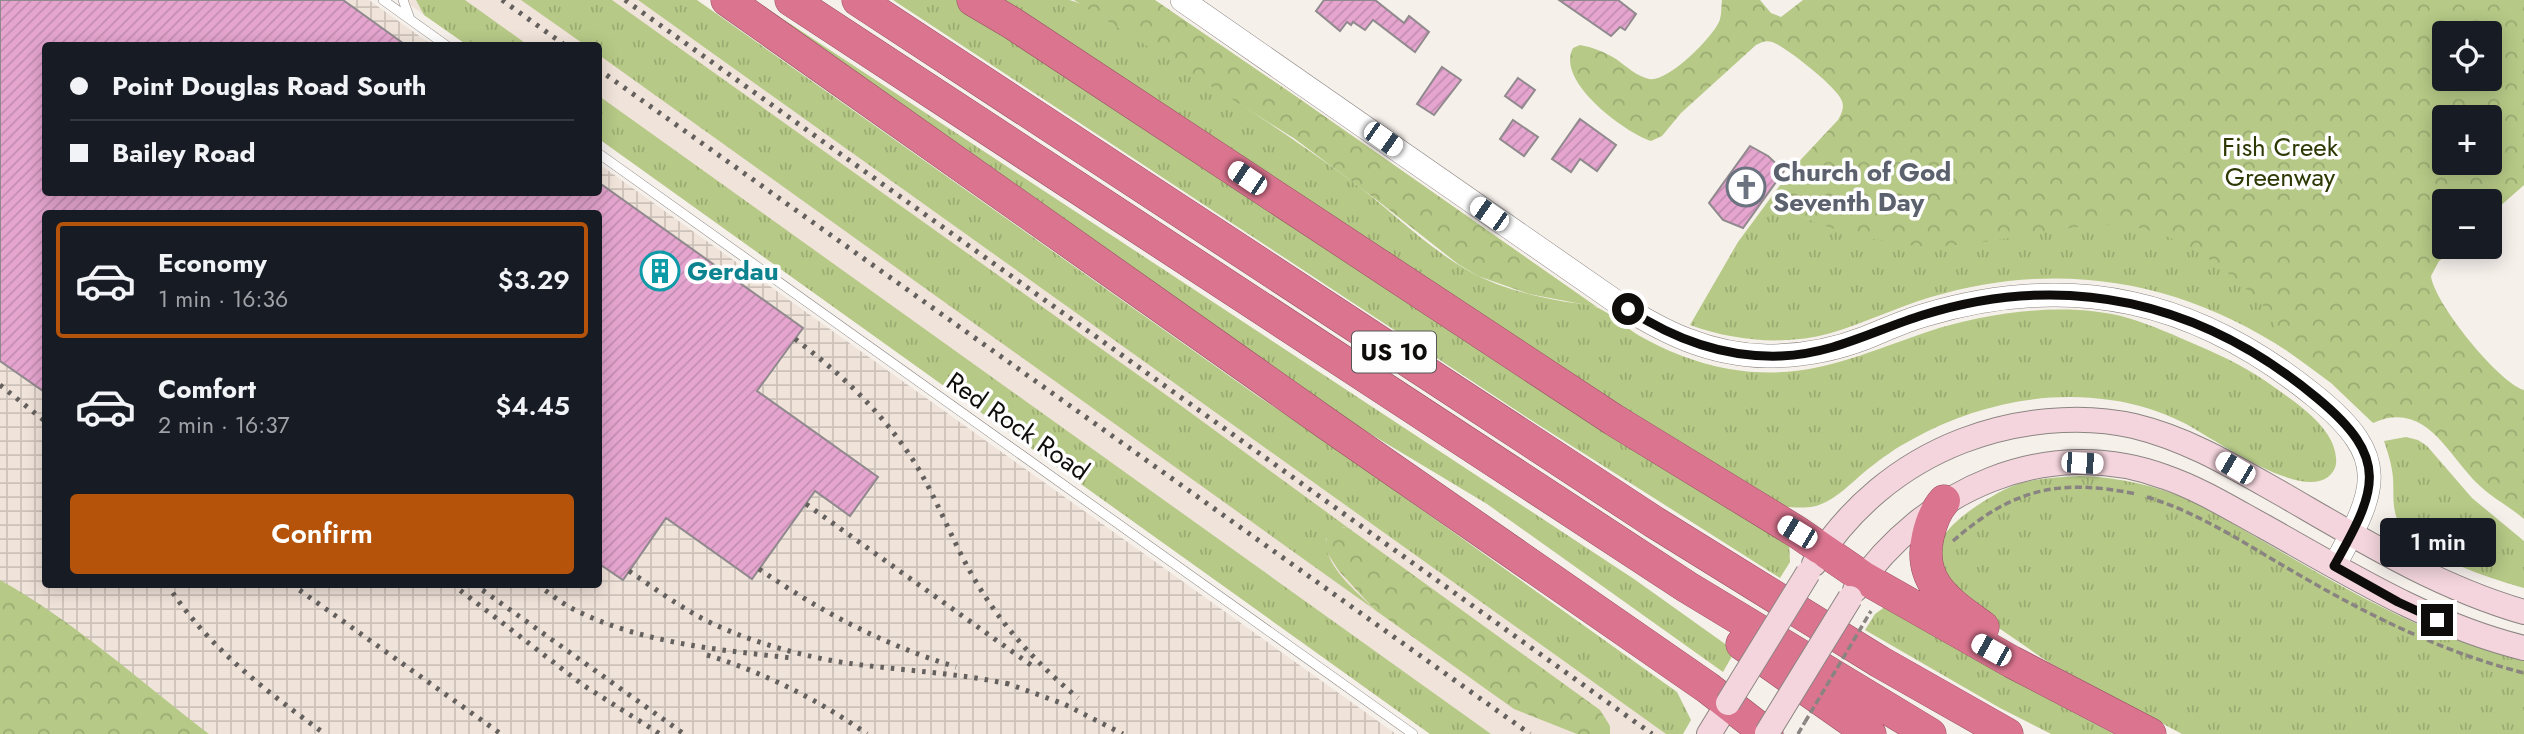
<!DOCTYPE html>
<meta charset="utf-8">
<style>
:root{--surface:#171b24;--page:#20242c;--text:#f1f3f6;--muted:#9ea1a6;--line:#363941;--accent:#b45309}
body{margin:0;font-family:Jost,sans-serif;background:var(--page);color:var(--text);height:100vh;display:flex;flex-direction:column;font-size:26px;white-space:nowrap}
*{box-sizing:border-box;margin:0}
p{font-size:23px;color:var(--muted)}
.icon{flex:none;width:38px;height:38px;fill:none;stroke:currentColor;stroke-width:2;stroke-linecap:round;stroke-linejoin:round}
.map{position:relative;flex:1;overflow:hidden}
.sheet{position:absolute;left:42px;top:210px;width:560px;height:378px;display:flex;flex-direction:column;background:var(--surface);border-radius:7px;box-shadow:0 4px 18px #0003}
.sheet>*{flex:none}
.top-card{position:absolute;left:42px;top:42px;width:560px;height:154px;border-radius:7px;box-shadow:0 4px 18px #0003;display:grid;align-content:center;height:154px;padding:0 28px;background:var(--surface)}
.controls{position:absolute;left:2432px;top:21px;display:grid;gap:14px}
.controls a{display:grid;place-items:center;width:70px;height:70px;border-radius:7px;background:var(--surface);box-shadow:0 4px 18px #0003;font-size:35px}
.end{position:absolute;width:32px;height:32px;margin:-16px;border:9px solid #0f0d0c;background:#fff;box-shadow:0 0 0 4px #fff}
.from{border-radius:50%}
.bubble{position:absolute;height:49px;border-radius:7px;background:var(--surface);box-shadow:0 4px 18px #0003;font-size:23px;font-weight:600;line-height:49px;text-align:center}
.car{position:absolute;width:21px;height:42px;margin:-21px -10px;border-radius:9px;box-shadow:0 0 5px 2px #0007;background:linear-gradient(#fff 24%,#345 0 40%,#fff 0 76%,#345 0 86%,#fff 0)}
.top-card b{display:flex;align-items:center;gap:24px;height:66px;font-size:26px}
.top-card b+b{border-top:2px solid var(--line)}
.top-card i{width:18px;height:18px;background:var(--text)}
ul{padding:12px 0 0;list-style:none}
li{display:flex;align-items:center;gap:21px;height:116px;margin:0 14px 10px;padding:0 14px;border:4px solid transparent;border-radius:7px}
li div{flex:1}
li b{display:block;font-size:26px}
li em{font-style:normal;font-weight:600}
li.active{border-color:var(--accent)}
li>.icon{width:63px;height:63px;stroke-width:1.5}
.action{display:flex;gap:14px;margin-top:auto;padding:14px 28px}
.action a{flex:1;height:80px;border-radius:7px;background:var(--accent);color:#fff;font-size:28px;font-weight:600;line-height:80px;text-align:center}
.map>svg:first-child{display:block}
.built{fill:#f0e3da}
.industrial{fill:url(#industrial-grid);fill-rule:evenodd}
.grass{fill:url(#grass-tufts);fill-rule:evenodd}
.forest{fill:url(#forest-crowns);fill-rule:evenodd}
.building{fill:url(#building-hatch);stroke:#90898d;stroke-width:2}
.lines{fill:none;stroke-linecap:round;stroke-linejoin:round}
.service-casing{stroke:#8b8582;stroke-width:10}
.tertiary-casing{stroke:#8b8582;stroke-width:24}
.secondary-casing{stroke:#8b8582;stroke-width:26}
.motorway-casing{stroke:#935061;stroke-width:33}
.path{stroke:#898481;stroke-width:3.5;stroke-dasharray:7 3.5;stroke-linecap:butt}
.service{stroke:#fff;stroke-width:9}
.tertiary{stroke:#fff;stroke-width:23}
.secondary{stroke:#f4d5dd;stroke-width:24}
.motorway{stroke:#da748f;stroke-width:32}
.rail{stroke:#64605e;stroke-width:5;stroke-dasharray:3.5 7;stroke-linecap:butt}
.secondary-bridge-casing{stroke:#8b8582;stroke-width:26;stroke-linecap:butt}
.path-bridge{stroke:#898481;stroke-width:3.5;stroke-dasharray:7 3.5;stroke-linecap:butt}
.secondary-bridge{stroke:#f4d5dd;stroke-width:24}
.route{stroke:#0f0d0c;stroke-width:9}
.labels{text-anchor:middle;stroke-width:7;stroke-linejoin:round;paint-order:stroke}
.shield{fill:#fefefe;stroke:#575555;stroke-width:2}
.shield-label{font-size:24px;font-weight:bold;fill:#0f0d0c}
.park-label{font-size:26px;fill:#2d3904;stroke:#fefefe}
.worship-label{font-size:26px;font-weight:bold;fill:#5b616d;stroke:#fefefe;text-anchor:start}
.culture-label{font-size:26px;font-weight:bold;fill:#0d838f;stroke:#fefefe;text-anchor:start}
.street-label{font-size:26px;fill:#0f0d0c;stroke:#fefefe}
</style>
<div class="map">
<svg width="2524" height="734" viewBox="0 0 2524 734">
<defs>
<pattern id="industrial-grid" width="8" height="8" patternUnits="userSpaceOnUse" patternTransform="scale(1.75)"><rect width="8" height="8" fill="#f0e3da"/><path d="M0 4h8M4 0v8" fill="none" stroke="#cdc2ba"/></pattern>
<pattern id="grass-tufts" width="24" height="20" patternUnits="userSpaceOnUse" patternTransform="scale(1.75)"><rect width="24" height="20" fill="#b6c986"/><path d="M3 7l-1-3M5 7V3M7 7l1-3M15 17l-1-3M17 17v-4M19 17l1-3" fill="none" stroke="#9bab72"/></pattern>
<pattern id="forest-crowns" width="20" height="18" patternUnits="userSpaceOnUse" patternTransform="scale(1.75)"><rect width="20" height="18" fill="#b6c986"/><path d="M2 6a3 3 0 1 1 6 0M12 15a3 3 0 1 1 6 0" fill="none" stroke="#9bab72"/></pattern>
<pattern id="building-hatch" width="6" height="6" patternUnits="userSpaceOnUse" patternTransform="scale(1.75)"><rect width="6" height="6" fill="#e5a5cf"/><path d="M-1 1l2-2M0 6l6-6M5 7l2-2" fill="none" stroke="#c38db1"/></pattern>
</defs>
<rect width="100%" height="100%" fill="#f6f0eb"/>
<path class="built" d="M403 0H638L1666 734H1430L599 139 598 46 467 45Z"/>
<path class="industrial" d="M0 0H369L432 45 46 46V192H598L599 164 1396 734H0ZM46 214H598V584H46Z"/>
<path class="grass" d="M416 0H465L528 45H467L424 15Z
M521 0H612L1176 402 1347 527H1343L1326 539C1324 567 1358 592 1375 610L599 55 598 46 585 45Z
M638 0H697L1259 397 1323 439 1677 692 1691 720 1683 734H1666Z
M754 0 1634 579 1735 651 1723 672 1487 504 1324 406Z
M893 0H957L1010 31 1789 542 1790 562 1780 578 1531 420Z
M983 0C1010 0 1043 0 1069 0 1088 3 1135 36 1153 48 1220 90 1286 133 1350 180 1390 209 1426 247 1469 271 1497 287 1530 295 1561 301 1571 303 1583 303 1593 306 1609 311 1624 326 1638 335 1666 351 1696 363 1729 369 1806 382 1856 356 1927 332 1987 312 2067 301 2128 318 2152 325 2176 336 2199 346 2225 357 2251 370 2274 387 2296 403 2334 427 2336 458 2337 466 2334 472 2328 477 2297 500 2211 436 2182 422 2159 411 2135 403 2110 400 2043 390 1972 406 1913 439 1897 447 1882 458 1868 469 1852 482 1836 500 1816 506 1802 509 1787 507 1773 505Z
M2524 0V185L2490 201H2445V247L2313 369C2199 284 2069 256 1931 297 1897 307 1865 323 1831 333 1785 346 1734 341 1690 325L1738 242 1792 169 1787 177 1785 200 1796 214 1810 220ZM2445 33H2490V79H2445ZM2445 117H2490V163H2445Z
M599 96 1491 734H1430L599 139Z
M2406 437 2418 440 2427 446 2472 498 2524 541V588C2489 578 2407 553 2396 516 2392 503 2394 490 2393 478 2392 465 2388 453 2384 441Z
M2080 476C2120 477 2156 486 2193 501 2266 541 2337 588 2413 622 2449 639 2486 650 2524 661V734H2182L2048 662 1993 624 1945 586C1944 574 1937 555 1940 544 1946 521 2000 489 2021 483 2040 478 2061 477 2080 476Z
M1886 606 2012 680 2114 734H2051L2000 708 1865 630 1875 614Z"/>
<path class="forest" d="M1074 0H1155L1297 97 1597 307 1529 294 1478 276 1458 264 1378 201 1295 139Z
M1722 0H1760L1771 13 1781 17 1803 0H2524V185L2498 208 2490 219V201H2445V247H2483L2452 251 2439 261 2431 276C2434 303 2499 383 2524 390V519C2510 507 2494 499 2480 486 2448 457 2427 399 2373 423L2331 383 2273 340C2279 316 2261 303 2245 288 2210 255 2159 224 2109 225 2045 226 1983 249 1919 246 1887 244 1825 229 1796 214 1781 200 1782 186 1792 169L1838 120C1842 113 1845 106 1841 99 1836 87 1785 46 1772 42 1766 40 1762 42 1756 45L1681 113 1662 136 1651 141C1624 132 1555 81 1573 48L1580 45C1592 47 1605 52 1616 59 1626 66 1636 76 1649 79 1667 83 1711 39 1719 22 1722 15 1721 7 1722 0ZM2490 33V79H2445V33ZM2445 117H2490V163H2445Z
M1347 527 1600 710 1610 726V734H1577L1514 709 1375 610 1339 571 1326 551 1325 544 1328 535 1337 528Z
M0 580C75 622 141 682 209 734H0Z"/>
<path class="building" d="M0 0H343L407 46H46V192H598V182L803 328 757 391 878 477 850 516 815 491 752 579 666 518 623 580 598 563V214H46V393L0 361Z
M1324 0H1375L1404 23 1409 16 1429 32 1415 52 1373 20 1365 30 1353 22 1351 25 1347 22 1340 31 1316 11Z
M1559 0H1618L1636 14 1625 30 1620 27 1611 36Z
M1442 67 1461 80 1434 115 1417 104Z
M1518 78 1535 90 1522 108 1505 96Z
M1580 119 1616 145 1597 171 1580 159 1571 172 1552 159Z
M1513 120 1538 137 1524 156 1500 139Z
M1750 146 1768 156 1784 171 1743 228 1723 220 1709 203Z"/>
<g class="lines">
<defs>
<path id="service" d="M383 0 447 46
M403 0 410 19
M598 153 1413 734"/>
<path id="tertiary" d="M1182 0 1615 301C1662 332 1709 355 1767 356 1801 356 1834 350 1865 338 1885 330 1904 321 1925 315 2073 271 2197 300 2316 397 2391 458 2377 490 2334 566"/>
<path id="secondary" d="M1814 564C1849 508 1900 465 1962 441 2014 421 2079 413 2134 426 2188 439 2234 467 2282 494 2360 539 2437 587 2524 612
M1855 590C1923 490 2047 433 2165 477 2200 489 2232 509 2265 527 2349 574 2430 625 2524 648
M1709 734 1728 703"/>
<path id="motorway" d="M727 0 1330 426 1708 688 1767 734
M791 0 1687 587 1930 734
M858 0 1654 522 1880 662 2007 734
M973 0 1012 23 1614 420 1797 532 1864 578 2012 662 2150 734
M1944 501C1935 511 1931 523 1928 536 1917 583 1950 603 1983 627
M1742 644 1870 734"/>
</defs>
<use href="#service" class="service-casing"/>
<use href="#tertiary" class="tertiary-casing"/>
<use href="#secondary" class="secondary-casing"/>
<use href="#motorway" class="motorway-casing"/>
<path class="path" d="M2147 497C2200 513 2247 545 2294 572 2368 615 2442 652 2524 673
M1953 541C2012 489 2059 478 2136 494
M1798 734 1805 722"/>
<use href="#service" class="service"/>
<use href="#tertiary" class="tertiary"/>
<use href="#secondary" class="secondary"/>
<use href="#motorway" class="motorway"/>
<path class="rail" d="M502 0 566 46
M625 0 1652 734
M598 69 1530 734
M795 339C840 373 882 412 913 460 934 493 948 530 966 564 994 617 1032 660 1078 698
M0 385 46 422
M806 504 1031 665
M759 569C823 613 882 644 956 667
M629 571C651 586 673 602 696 615 738 639 806 658 854 664 907 671 960 673 1013 685
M167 584C207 647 266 691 325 734
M291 584 501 734
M452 584 583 685 660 734
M474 584 684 734
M537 584C549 593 560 602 573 609 640 643 719 650 792 658
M707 655C765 673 817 699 867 734
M1006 683 1064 704 1123 734"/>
<defs>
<path id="secondary-bridge" d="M1728 703 1808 573
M1767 733 1850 598"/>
</defs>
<use href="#secondary-bridge" class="secondary-bridge-casing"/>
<path class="path-bridge" d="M1805 722 1871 611"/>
<use href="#secondary-bridge" class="secondary-bridge"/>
</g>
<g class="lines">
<path class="route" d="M1628 309C1675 340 1725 358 1781 356 1833 354 1875 330 1923 315 2067 270 2202 302 2317 398 2391 459 2377 490 2334 566L2398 602 2437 620"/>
</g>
<defs>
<symbol id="church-ring" viewBox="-11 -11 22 22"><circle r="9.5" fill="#fefefe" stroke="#6b7280" stroke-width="1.5"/><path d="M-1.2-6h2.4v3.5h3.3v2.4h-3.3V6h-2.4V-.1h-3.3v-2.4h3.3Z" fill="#6b7280"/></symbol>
<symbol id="building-ring" viewBox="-11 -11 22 22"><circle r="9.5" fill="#fefefe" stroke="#0f9aa8" stroke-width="1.5"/><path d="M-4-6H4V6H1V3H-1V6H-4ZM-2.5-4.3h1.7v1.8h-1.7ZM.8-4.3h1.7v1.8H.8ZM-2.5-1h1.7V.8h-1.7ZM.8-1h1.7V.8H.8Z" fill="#0f9aa8"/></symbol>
</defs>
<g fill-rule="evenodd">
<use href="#church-ring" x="1724" y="165" width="44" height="44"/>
<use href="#building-ring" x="638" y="249" width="44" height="44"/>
</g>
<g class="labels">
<rect class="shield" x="1352" y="331.5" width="84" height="41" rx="5"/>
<g class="shield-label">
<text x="1394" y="360">US 10</text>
</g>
<g class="park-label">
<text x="2280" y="156">Fish Creek<tspan x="2280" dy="30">Greenway</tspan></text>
</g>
<g class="worship-label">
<text x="1773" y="181">Church of God<tspan x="1773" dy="30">Seventh Day</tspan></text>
</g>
<g class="culture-label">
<text x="687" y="280">Gerdau</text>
</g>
<g class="street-label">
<text transform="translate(1018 426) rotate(35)" y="9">Red Rock Road</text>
</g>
</g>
</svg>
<div class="controls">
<a><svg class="icon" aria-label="locate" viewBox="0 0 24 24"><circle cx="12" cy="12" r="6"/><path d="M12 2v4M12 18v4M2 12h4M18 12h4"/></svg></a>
<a>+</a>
<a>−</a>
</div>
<i class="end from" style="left:1628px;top:309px"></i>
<i class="end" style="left:2437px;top:620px"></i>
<div class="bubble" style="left:2380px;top:518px;width:116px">1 min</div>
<i class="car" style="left:1383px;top:139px;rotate:125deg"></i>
<i class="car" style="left:1247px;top:178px;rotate:304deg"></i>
<i class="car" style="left:1489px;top:214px;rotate:305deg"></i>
<i class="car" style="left:2082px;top:463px;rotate:93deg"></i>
<i class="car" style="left:2235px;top:468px;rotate:300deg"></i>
<i class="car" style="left:1797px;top:532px;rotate:301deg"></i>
<i class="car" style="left:1991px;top:650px;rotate:299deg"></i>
<div class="top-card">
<b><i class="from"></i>Point Douglas Road South</b>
<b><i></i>Bailey Road</b>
</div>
<section class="sheet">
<ul>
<li class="active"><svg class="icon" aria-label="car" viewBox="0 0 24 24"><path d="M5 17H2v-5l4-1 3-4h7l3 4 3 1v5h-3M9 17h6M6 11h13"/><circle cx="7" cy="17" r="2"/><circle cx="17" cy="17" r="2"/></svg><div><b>Economy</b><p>1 min · 16:36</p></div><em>$3.29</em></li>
<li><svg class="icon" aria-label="car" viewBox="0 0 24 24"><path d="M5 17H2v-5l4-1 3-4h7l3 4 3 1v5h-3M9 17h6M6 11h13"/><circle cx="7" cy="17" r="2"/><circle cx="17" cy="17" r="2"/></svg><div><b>Comfort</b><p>2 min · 16:37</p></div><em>$4.45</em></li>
</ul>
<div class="action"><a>Confirm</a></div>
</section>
</div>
